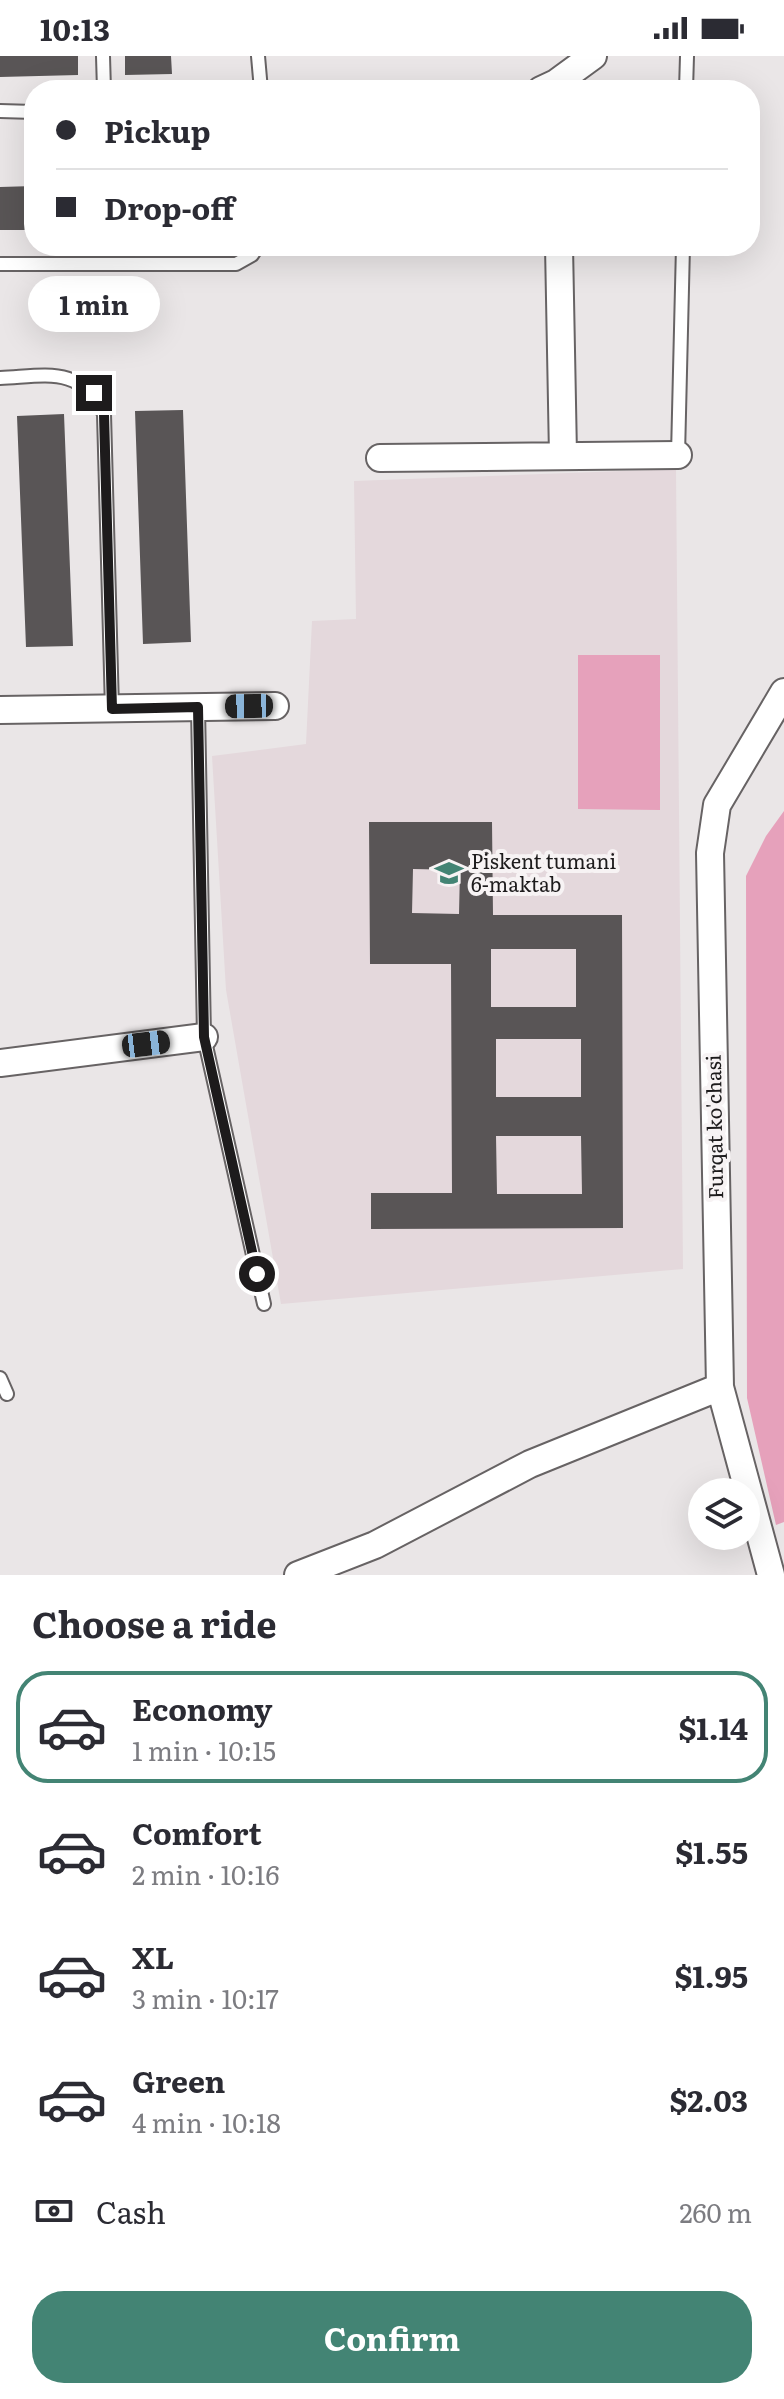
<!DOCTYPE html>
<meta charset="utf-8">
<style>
:root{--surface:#fff;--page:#f7f7f7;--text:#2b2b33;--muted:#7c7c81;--line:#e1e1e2;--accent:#438474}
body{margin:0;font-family:Literata,serif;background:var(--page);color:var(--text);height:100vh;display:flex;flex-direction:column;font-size:30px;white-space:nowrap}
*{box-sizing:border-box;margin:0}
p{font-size:26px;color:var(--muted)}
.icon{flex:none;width:44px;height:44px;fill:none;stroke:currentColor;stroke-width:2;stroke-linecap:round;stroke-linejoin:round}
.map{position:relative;height:1519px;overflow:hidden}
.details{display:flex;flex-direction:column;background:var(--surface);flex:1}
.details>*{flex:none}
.top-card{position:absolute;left:24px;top:24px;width:736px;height:176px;border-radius:32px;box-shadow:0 8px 32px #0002;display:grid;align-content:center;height:176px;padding:0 32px;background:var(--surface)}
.tools{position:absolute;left:688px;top:1422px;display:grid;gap:16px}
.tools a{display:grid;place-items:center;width:72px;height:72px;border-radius:50%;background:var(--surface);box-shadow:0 8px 32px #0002;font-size:40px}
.end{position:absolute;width:36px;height:36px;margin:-18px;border:10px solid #1d1b1c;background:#fff;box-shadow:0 0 0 4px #fff}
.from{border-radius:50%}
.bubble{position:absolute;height:56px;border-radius:28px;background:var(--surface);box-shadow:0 8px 32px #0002;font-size:26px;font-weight:700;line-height:56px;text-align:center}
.car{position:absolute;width:24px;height:48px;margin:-24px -12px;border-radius:10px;box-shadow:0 0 6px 2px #0007;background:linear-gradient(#222 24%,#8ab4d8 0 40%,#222 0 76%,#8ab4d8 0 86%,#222 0)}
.top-card b{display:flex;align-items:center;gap:28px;height:76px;font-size:30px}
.top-card b+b{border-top:2px solid var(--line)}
.top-card i{width:20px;height:20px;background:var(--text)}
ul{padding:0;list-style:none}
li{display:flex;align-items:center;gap:24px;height:112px;margin:0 16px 12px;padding:0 16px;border:4px solid transparent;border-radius:32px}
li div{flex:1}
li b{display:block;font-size:30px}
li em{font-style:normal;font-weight:700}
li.current{border-color:var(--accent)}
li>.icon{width:72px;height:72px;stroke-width:1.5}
h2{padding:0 32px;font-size:36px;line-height:96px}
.pay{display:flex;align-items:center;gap:20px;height:88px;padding:0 32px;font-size:30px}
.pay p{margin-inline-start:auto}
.action{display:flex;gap:16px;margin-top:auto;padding:16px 32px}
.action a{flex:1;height:92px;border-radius:32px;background:var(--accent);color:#fff;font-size:32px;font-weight:700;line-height:92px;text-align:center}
.status{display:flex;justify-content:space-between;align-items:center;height:56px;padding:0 40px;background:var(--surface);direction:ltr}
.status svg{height:22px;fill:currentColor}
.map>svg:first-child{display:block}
.built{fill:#e4d8dc}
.green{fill:#e6a1bb}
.building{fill:#595556;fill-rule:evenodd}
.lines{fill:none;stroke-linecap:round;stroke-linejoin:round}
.service-casing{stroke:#676364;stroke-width:16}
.minor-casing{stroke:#676364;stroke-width:30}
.service{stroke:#fff;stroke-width:12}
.minor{stroke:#fff;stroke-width:26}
.route{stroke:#1d1b1c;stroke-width:10}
.labels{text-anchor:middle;stroke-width:8;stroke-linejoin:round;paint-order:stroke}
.poi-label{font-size:20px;fill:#1d1b1c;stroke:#f7f3f4;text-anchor:start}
.street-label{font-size:20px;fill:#1d1b1c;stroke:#f7f3f4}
</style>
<div class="status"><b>10:13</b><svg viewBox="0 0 49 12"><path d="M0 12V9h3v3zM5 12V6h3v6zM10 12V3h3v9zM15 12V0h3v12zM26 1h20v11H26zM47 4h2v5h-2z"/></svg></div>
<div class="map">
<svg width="784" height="1519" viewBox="0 0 784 1519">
<rect width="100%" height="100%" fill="#eae6e7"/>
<path class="built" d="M676 413 683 1213 281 1248 226 934 212 700 306 688 312 565 356 563 354 425Z"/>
<path class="green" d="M578 599H660V754L578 753Z
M784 755V1466L776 1469 747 1342 746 820 766 780Z"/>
<path class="building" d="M0 0H78V19L0 21Z
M125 0H171L172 18 125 19Z
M34 130V174H0V131Z
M183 354 191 586 143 588 135 355Z
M64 358 73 590 26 591 17 360Z
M369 766H492L493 859H622L623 1172 371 1173V1137H452L451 908H370ZM413 813 460 814 459 858 412 857ZM491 893H576V951H491ZM496 983H581V1041H496ZM496 1080H581L582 1138H497Z"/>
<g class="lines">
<defs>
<path id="service" d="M103 0 104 34
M258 0 261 34
M686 34 687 0
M0 55 34 56
M0 208H236L252 199 258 190
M0 322C47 320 80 309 104 358L112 653
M678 399 683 190
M198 651 204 981 264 1248
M0 1322 7 1338"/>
<path id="minor" d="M541 34 556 27 593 0
M559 190 563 399
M380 402 678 399
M0 654 275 650
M0 1007 204 981
M298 1519 375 1489 530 1408 720 1331
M771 1519 720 1331 710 797 717 749 784 636"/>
</defs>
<use href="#service" class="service-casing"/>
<use href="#minor" class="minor-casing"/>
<use href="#service" class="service"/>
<use href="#minor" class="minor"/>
</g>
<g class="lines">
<path class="route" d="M94 337 104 358 112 653 198 651 204 981 257 1218"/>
</g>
<defs>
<symbol id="school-bare" viewBox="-9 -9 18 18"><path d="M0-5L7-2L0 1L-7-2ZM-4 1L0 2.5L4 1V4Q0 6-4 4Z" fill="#438474" stroke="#f7f3f4" stroke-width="2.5" paint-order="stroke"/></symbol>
</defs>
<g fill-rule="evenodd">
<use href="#school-bare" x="429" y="797" width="40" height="40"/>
</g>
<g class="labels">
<g class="poi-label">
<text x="471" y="813">Piskent tumani<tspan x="471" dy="23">6-maktab</tspan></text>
</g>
<g class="street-label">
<text transform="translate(715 1071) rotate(-91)" y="7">Furqat ko'chasi</text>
</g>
</g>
</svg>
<div class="tools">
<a><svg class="icon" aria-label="layers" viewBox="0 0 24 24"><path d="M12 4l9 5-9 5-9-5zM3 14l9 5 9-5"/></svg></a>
</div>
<i class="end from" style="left:257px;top:1218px"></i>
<i class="end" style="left:94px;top:337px"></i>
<div class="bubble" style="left:28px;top:220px;width:132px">1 min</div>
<i class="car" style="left:249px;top:650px;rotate:269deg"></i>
<i class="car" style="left:146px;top:988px;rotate:83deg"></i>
<div class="top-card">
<b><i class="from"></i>Pickup</b>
<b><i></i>Drop-off</b>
</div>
</div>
<section class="details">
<h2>Choose a ride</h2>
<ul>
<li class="current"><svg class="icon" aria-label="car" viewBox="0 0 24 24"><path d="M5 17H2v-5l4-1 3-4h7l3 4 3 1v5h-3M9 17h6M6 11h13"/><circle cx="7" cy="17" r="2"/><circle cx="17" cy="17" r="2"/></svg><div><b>Economy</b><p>1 min · 10:15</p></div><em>$1.14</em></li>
<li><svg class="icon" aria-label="car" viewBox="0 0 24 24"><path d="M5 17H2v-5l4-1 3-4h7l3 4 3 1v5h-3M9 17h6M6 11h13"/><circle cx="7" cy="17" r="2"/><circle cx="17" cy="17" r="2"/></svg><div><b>Comfort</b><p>2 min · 10:16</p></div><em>$1.55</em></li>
<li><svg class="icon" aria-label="car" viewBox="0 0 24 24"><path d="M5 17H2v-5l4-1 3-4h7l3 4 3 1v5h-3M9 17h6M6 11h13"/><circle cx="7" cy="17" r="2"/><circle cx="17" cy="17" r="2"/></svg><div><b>XL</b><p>3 min · 10:17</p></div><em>$1.95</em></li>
<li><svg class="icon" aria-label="car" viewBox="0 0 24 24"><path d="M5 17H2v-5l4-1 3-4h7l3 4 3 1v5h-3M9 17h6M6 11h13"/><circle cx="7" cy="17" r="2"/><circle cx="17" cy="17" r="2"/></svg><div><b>Green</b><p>4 min · 10:18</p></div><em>$2.03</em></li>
</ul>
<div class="pay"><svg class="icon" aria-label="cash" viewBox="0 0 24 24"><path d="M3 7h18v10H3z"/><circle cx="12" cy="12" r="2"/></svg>Cash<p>260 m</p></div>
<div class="action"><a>Confirm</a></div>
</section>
